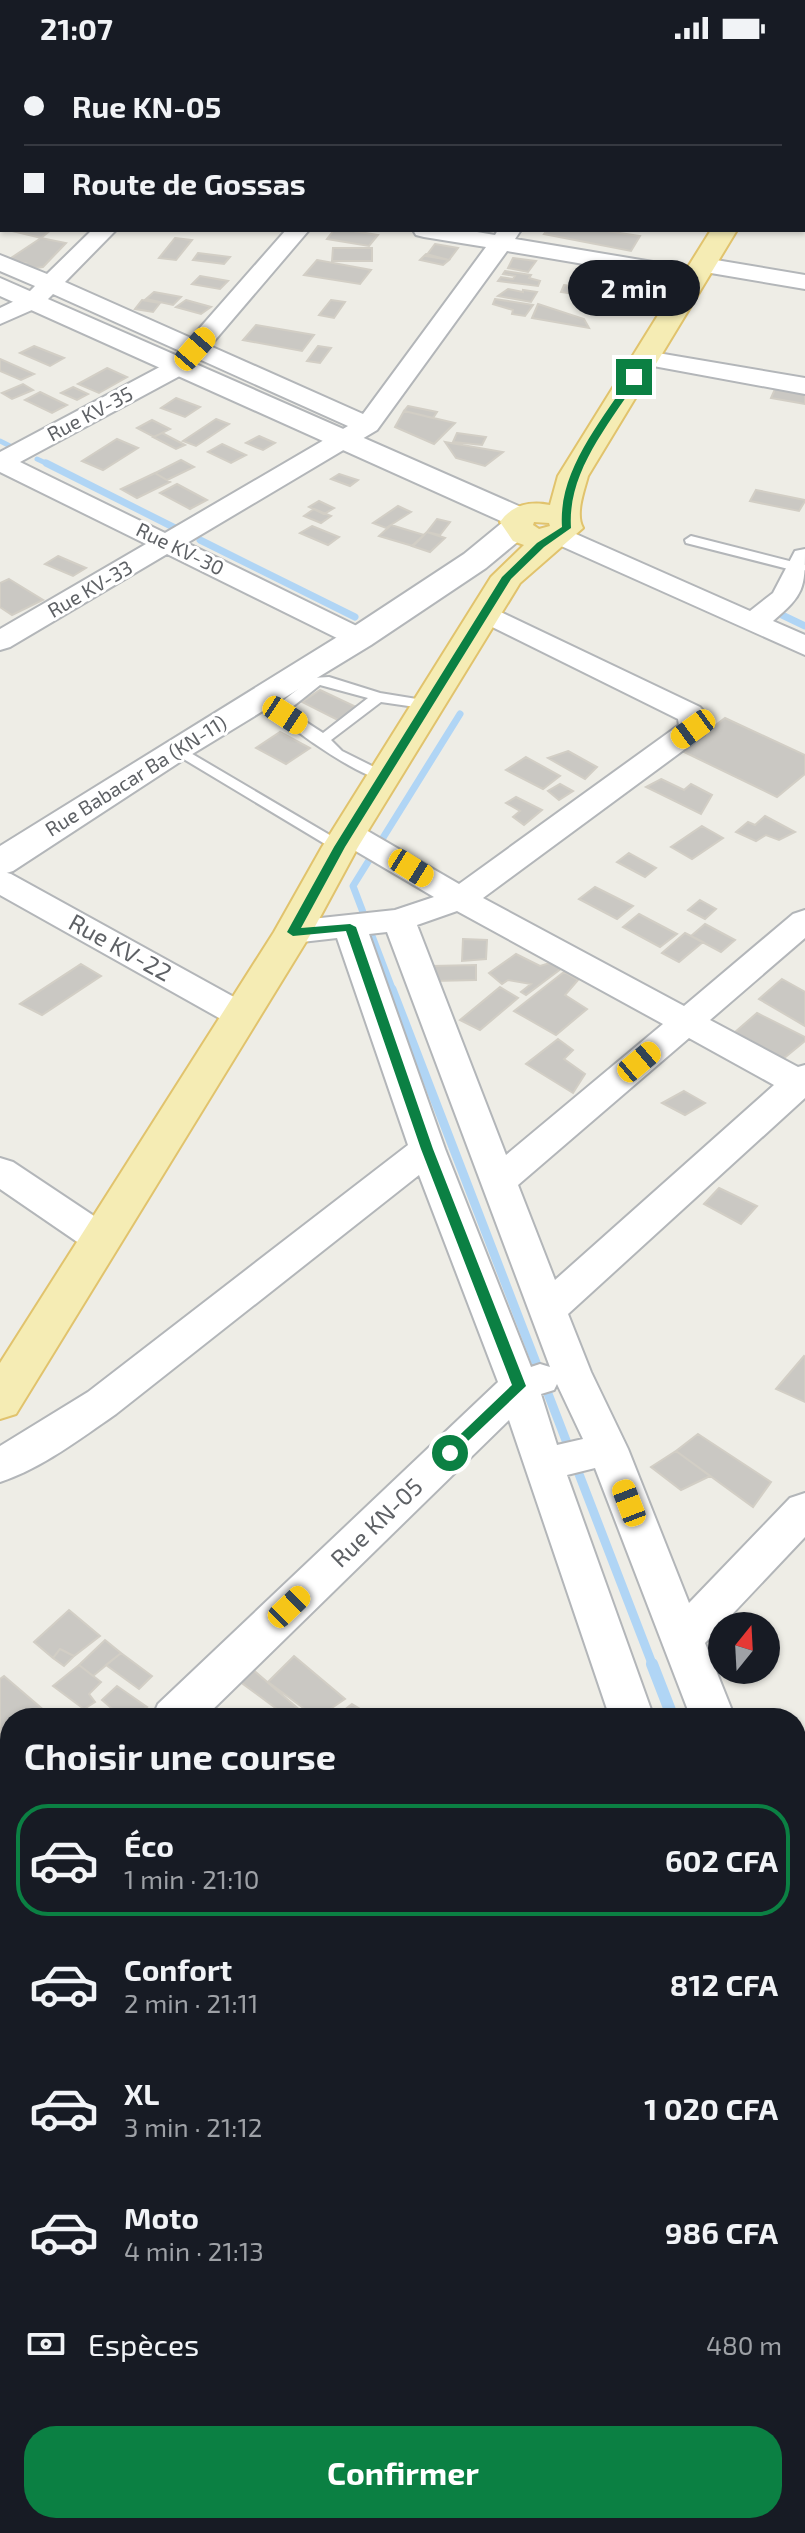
<!DOCTYPE html>
<html lang="fr">
<meta charset="utf-8">
<style>
:root{--surface:#171b24;--page:#20242c;--text:#f1f3f6;--muted:#9ea1a6;--line:#363941;--accent:#0b8043}
body{margin:0;font-family:"Exo 2",sans-serif;background:var(--page);color:var(--text);height:100vh;display:flex;flex-direction:column;font-size:30px;white-space:nowrap}
*{box-sizing:border-box;margin:0}
p{font-size:26px;color:var(--muted)}
.icon{flex:none;width:44px;height:44px;fill:none;stroke:currentColor;stroke-width:2;stroke-linecap:round;stroke-linejoin:round}
.map{position:relative;flex:1;overflow:hidden}
.details{position:absolute;left:0px;top:1652px;width:806px;height:826px;display:flex;flex-direction:column;background:var(--surface);border-radius:32px 32px 0 0;box-shadow:0 2px 6px #0004}
.details>*{flex:none}
.top-card{position:absolute;left:0px;top:0px;width:806px;height:176px;box-shadow:0 2px 6px #0004;display:grid;align-content:center;height:176px;padding:0 24px;background:var(--surface)}
.needle{width:52px;rotate:18deg}
.tools{position:absolute;left:708px;top:1556px;display:grid;gap:16px}
.tools a{display:grid;place-items:center;width:72px;height:72px;border-radius:50%;background:var(--surface);box-shadow:0 2px 6px #0004;font-size:40px}
.end{position:absolute;width:36px;height:36px;margin:-18px;border:10px solid #0b8043;background:#fff;box-shadow:0 0 0 4px #fff}
.from{border-radius:50%}
.bubble{position:absolute;height:56px;border-radius:28px;background:var(--surface);box-shadow:0 2px 6px #0004;font-size:26px;font-weight:700;line-height:56px;text-align:center}
.car{position:absolute;width:24px;height:48px;margin:-24px -12px;border-radius:10px;box-shadow:0 0 6px 2px #0007;background:linear-gradient(#f5c518 24%,#345 0 40%,#f5c518 0 76%,#345 0 86%,#f5c518 0)}
.top-card b{display:flex;align-items:center;gap:28px;height:76px;font-size:30px}
.top-card b+b{border-top:2px solid var(--line)}
.top-card i{width:20px;height:20px;background:var(--text)}
ul{padding:0;list-style:none}
li{display:flex;align-items:center;gap:24px;height:112px;margin:0 16px 12px;padding:0 8px;border:4px solid transparent;border-radius:32px}
li div{flex:1}
li b{display:block;font-size:30px}
li em{font-style:normal;font-weight:700}
li.on{border-color:var(--accent)}
li>.icon{width:72px;height:72px;stroke-width:1.5}
h2{padding:0 24px;font-size:36px;line-height:96px}
.pay{display:flex;align-items:center;gap:20px;height:88px;padding:0 24px;font-size:30px}
.pay p{margin-inline-start:auto}
.cta{display:flex;gap:16px;margin-top:auto;padding:16px 24px}
.cta a{flex:1;height:92px;border-radius:32px;background:var(--accent);color:#fff;font-size:32px;font-weight:700;line-height:92px;text-align:center}
.status{display:flex;justify-content:space-between;align-items:center;height:56px;padding:0 40px;background:var(--surface);direction:ltr}
.status svg{height:22px;fill:currentColor}
.map>svg:first-child{display:block}
.lines{fill:none;stroke-linecap:round;stroke-linejoin:round}
.stream-far3{stroke:#b0d5f5;stroke-width:5}
.stream-far2{stroke:#b0d5f5;stroke-width:7}
.stream-far1{stroke:#b0d5f5;stroke-width:9}
.stream{stroke:#b0d5f5;stroke-width:12}
.building{fill:#cac8c3;stroke:#d2cec5;stroke-width:2}
.service-casing{stroke:#b3b6b9;stroke-width:4}
.minor-casing{stroke:#b3b6b9;stroke-width:4}
.tertiary-casing{stroke:#b3b6b9;stroke-width:4}
.primary-casing{stroke:#e1c36d;stroke-width:4}
.service{fill:#fff;fill-rule:evenodd}
.minor{fill:#fff;fill-rule:evenodd}
.tertiary{fill:#fff;fill-rule:evenodd}
.primary{fill:#f5ecb4;fill-rule:evenodd}
.route{fill:#0b8043}
.labels{text-anchor:middle;stroke-width:6;stroke-linejoin:round;paint-order:stroke}
.far-street-label{font-size:20px;fill:#5e6165;stroke:#fff}
.street-label{font-size:24px;fill:#5e6165;stroke:#fff}
</style>
<div class="status"><b>21:07</b><svg viewBox="0 0 49 12"><path d="M0 12V9h3v3zM5 12V6h3v6zM10 12V3h3v9zM15 12V0h3v12zM26 1h20v11H26zM47 4h2v5h-2z"/></svg></div>
<div class="map">
<svg width="805" height="2477" viewBox="0 0 805 2477">
<rect width="100%" height="100%" fill="#eeede6"/>
<g class="lines">
<path class="stream-far3" d="M0 385 18 394
M37 403 50 409"/>
<path class="stream-far2" d="M46 407 179 474
M200 484 355 561
M782 559 805 570
M393 935 353 830 460 658"/>
<path class="stream-far1" d="M392 933 653 1610"/>
<path class="stream" d="M652 1608 673 1662
M796 1982 805 2006"/>
</g>
<path class="building" d="M8 174H51L41 182Z
M334 174H347L378 179 369 190 327 183Z
M547 174H600L640 180 631 195 544 178Z
M41 182 66 187 43 211 28 213 20 210 25 207 8 204Z
M175 182 192 184 176 204 159 202Z
M435 188 458 192 449 204 426 200Z
M333 192H372V205H332Z
M198 197 230 201 224 208 193 204Z
M426 198 449 204 443 209 420 204Z
M513 202 536 205 528 216 508 212Z
M317 204 371 214 360 228 304 219Z
M505 215 531 219 529 222 540 225 538 230 498 225 501 221 513 223 515 220 503 218Z
M200 220 228 225 220 233 192 228Z
M564 229 598 234 593 241 561 236Z
M508 233 523 236V234L537 236 531 246 498 240Z
M154 236 181 241 173 249 146 243Z
M495 243 533 249 525 260 512 258 513 254 493 248Z
M142 244 160 247 153 256 135 253Z
M186 244 211 251 201 258 176 251Z
M331 244 345 246 334 262 319 259Z
M538 248 584 263 589 272 532 262Z
M256 269 314 279 302 295 243 284Z
M34 290 64 302 50 310 20 297Z
M318 290 331 292 320 307 307 305Z
M0 303 34 318 21 324 0 315Z
M107 312 127 321 99 337 78 328Z
M23 328 33 334 12 343 2 337Z
M73 331 88 338 77 344 61 337Z
M775 333 805 338V348L771 342Z
M40 336 67 349 52 357 25 344Z
M176 342 200 351 185 361 161 352Z
M408 350 437 356 433 362 404 355Z
M404 355 455 367 434 388 395 371Z
M216 363 229 368 196 390 183 385Z
M152 364 170 373 154 381 137 372Z
M162 377 185 389 176 393 153 381Z
M457 377 486 381 482 389 453 386Z
M259 380 275 387 263 394 246 387Z
M117 383 138 392 103 414 82 405Z
M445 386 503 396 485 410 456 402Z
M222 388 246 399 231 407 208 396Z
M181 404 194 411 167 424 155 417Z
M155 417 170 426 137 442 121 433Z
M339 418 358 424 350 430 331 423Z
M177 428 207 444 190 453 160 437Z
M756 434 805 444V445L799 455 750 445Z
M319 445 334 452 324 458 309 451Z
M398 450 411 456 386 472 373 467Z
M314 453 331 460 321 467 304 460Z
M437 463 450 466 440 479 427 476Z
M391 469 424 479 413 490 379 480Z
M312 470 339 481 328 489 300 477Z
M427 476 445 482 430 496 412 490Z
M58 500 86 512 73 520 45 508Z
M9 523 43 544 12 559 0 551V527Z
M320 634 356 651 338 664 302 646Z
M725 662 805 699V718L777 741 682 695Z
M280 676 310 692 286 708 256 692Z
M568 695 597 711 585 723 548 702Z
M526 701 560 720 543 733 506 714Z
M661 723 684 734 691 728 712 739 701 758 646 731Z
M560 728 573 735 559 744 548 735Z
M516 741 542 754 524 769 513 761 520 755 506 747Z
M765 760 795 776 779 784 766 779 756 785 736 776 748 766 755 769Z
M702 770 723 782 692 803 671 791Z
M629 797 656 812 645 821 617 806Z
M595 831 633 850 617 863 579 843Z
M700 844 716 853 705 863 688 854Z
M639 858 677 878 660 891 623 871Z
M705 868 735 884 721 896 691 880Z
M685 877 703 886 679 906 662 897Z
M463 883 487 884 486 903 462 905Z
M516 898 540 910 553 906 562 912 526 939 521 936 531 928 508 924 502 928 489 917Z
M81 908 101 920 42 959 20 948Z
M476 909V924L433 925 432 910Z
M564 916 578 924 565 939 587 953 556 979 514 955Z
M782 923 805 936V970L759 943Z
M500 931 518 942 480 974 460 964Z
M757 957 805 981V985L783 1003 735 976Z
M558 983 573 994 564 1003 585 1018 573 1037 526 1008Z
M684 1035 705 1047 685 1059 662 1047Z
M719 1132 757 1150 741 1168 704 1148Z
M804 1300 805 1301V1346L776 1333Z
M698 1378 771 1426 753 1451 676 1395Z
M676 1395 710 1420 681 1434 651 1411Z
M69 1554 100 1580 74 1600 60 1593 53 1602 34 1586Z
M105 1584 121 1597 93 1620 79 1609Z
M60 1593 74 1600 64 1610 53 1602Z
M121 1597 152 1620 139 1633 106 1609Z
M294 1600 345 1643 317 1662 268 1626Z
M79 1609 101 1626 89 1638 95 1646 84 1653 53 1630Z
M251 1612 309 1662H289L239 1625Z
M4 1620 46 1656 39 1662H10V1771L0 1762V1623Z
M117 1630 147 1651 130 1662H123L102 1644Z
M352 1648 375 1662H334Z
M805 2216V2322L796 2314V2228Z
M83 2468H123L132 2477H76Z
M150 2468H202L211 2477H151L147 2473Z"/>
<g class="lines">
<defs>
<path id="service" d="M691 480 805 509V514L800 516 686 487 685 484Z
M329 621 380 637 429 645 436 649 429 653 381 646 331 684 342 695 388 718V724C368 727 293 675 278 659L279 648 312 622ZM320 629 368 642 323 677 292 657 291 652Z
M177 689 345 788 347 791 345 794H335L172 696 170 693Z"/>
<path id="minor" d="M79 0H110L111 2H80Z
M264 0H297L298 2H265Z
M0 34H2V47H0Z
M804 60H805V72H804Z
M804 124H805V138H804Z
M92 174H116L65 226 191 282 286 174H309L210 290 363 358 486 191 424 181 416 179 413 174H465L495 179 498 174H521L515 183 695 213 692 209 696 204 704 202 805 219V233L705 216 708 220 704 225 696 227 507 195 377 374 187 487 369 576 373 582 369 588 359 591 349 588 167 498 10 591 0 594V573L146 488 0 416V396L171 305 180 295 53 238 41 250 0 268V252L25 240 35 230 0 215V199L47 218ZM199 303 348 370 165 477 20 406 189 315Z
M646 295 805 322V338L637 307 634 302 637 297Z
M560 471 750 555 773 537 795 495 805 493C805 532 804 539 773 565L805 579V599L550 485 546 479 550 473Z
M486 549 700 651 710 662 704 679 483 842 684 950 793 858 805 854V882L710 964 798 1011 805 1009V1042L568 1258 591 1316 628 1393 689 1547 790 1442 805 1437V1481L705 1587 735 1662H691L595 1412 567 1419 654 1662H610L509 1364 204 1662H152L158 1648 498 1326 419 1119 116 1358C80 1383 42 1412 0 1426V1390L88 1336 408 1089 337 882 293 887 281 884 277 876 281 868 293 865 395 854 434 841 337 784 332 777 337 770 348 767 359 770 459 828 679 669 678 663 476 563 472 557 476 551ZM457 855 663 968 506 1099 417 869ZM387 876 550 1311 540 1308 531 1311 445 1093 369 878ZM689 982 774 1029 555 1224 518 1129ZM557 1328 583 1383 557 1389 541 1338 554 1334Z
M0 815 11 818 252 951 257 959 252 967 240 970 228 967 0 839Z
M0 1102 13 1106 115 1174 121 1184 115 1194 102 1198 89 1194 0 1133Z
M10 1798V1847L0 1850V1802Z
M796 1847 805 1851V1914L796 1911Z
M0 2003 10 2007V2060L0 2056Z
M10 2422V2468H30L23 2477H0V2427Z
M469 2468H536L540 2477H473Z"/>
<path id="tertiary" d="M0 222 530 455 535 462 527 478 486 512 371 589 189 700 13 815 0 819V790L347 575 464 498 503 466 0 240Z"/>
<path id="primary" d="M805 25V41H804V25Z
M711 174H737L588 420C584 435 575 458 583 472L520 527 358 791 312 876 16 1358 0 1363V1307L274 876 322 791 491 521 524 489 513 485 500 466C513 448 530 445 550 449L558 420ZM534 466 549 467 550 470 539 473 533 469Z"/>
</defs>
<use href="#service" class="service-casing"/>
<use href="#minor" class="minor-casing"/>
<use href="#tertiary" class="tertiary-casing"/>
<use href="#primary" class="primary-casing"/>
<use href="#service" class="service"/>
<use href="#minor" class="minor"/>
<use href="#tertiary" class="tertiary"/>
<use href="#primary" class="primary"/>
</g>
<path class="route" d="M631 319 639 321C610 368 567 415 571 472L544 491 511 523 345 791 301 872 350 868 356 871 433 1093 526 1330 450 1402 443 1397 445 1393 512 1329 421 1093 346 875 293 880 287 876 334 791 502 521 537 487 562 471C558 414 602 365 631 319Z"/>
<g class="labels">
<g class="far-street-label">
<text transform="translate(90 358) rotate(-28)" y="7">Rue KV-35</text>
<text transform="translate(180 493) rotate(26)" y="7">Rue KV-30</text>
<text transform="translate(90 533) rotate(-30)" y="7">Rue KV-33</text>
<text transform="translate(136 720) rotate(-32)" y="7">Rue Babacar Ba (KN-11)</text>
</g>
<g class="street-label">
<text transform="translate(120 892) rotate(29)" y="8">Rue KV-22</text>
<text transform="translate(377 1467) rotate(-44)" y="8">Rue KN-05</text>
</g>
</g>
</svg>
<div class="tools">
<a><svg class="needle" viewBox="-14 -14 28 28"><path d="M0-13l5 13h-10z" fill="#e53935"/><path d="M0 13l5-13h-10z" fill="#9ea1a6"/></svg></a>
</div>
<i class="end from" style="left:450px;top:1397px"></i>
<i class="end" style="left:634px;top:321px"></i>
<div class="bubble" style="left:568px;top:204px;width:132px">2 min</div>
<i class="car" style="left:195px;top:293px;rotate:41deg"></i>
<i class="car" style="left:285px;top:659px;rotate:123deg"></i>
<i class="car" style="left:693px;top:673px;rotate:234deg"></i>
<i class="car" style="left:411px;top:812px;rotate:122deg"></i>
<i class="car" style="left:639px;top:1006px;rotate:50deg"></i>
<i class="car" style="left:629px;top:1447px;rotate:339deg"></i>
<i class="car" style="left:289px;top:1551px;rotate:46deg"></i>
<div class="top-card">
<b><i class="from"></i>Rue KN-05</b>
<b><i></i>Route de Gossas</b>
</div>
<section class="details">
<h2>Choisir une course</h2>
<ul>
<li class="on"><svg class="icon" aria-label="car" viewBox="0 0 24 24"><path d="M5 17H2v-5l4-1 3-4h7l3 4 3 1v5h-3M9 17h6M6 11h13"/><circle cx="7" cy="17" r="2"/><circle cx="17" cy="17" r="2"/></svg><div><b>Éco</b><p>1 min · 21:10</p></div><em>602 CFA</em></li>
<li><svg class="icon" aria-label="car" viewBox="0 0 24 24"><path d="M5 17H2v-5l4-1 3-4h7l3 4 3 1v5h-3M9 17h6M6 11h13"/><circle cx="7" cy="17" r="2"/><circle cx="17" cy="17" r="2"/></svg><div><b>Confort</b><p>2 min · 21:11</p></div><em>812 CFA</em></li>
<li><svg class="icon" aria-label="car" viewBox="0 0 24 24"><path d="M5 17H2v-5l4-1 3-4h7l3 4 3 1v5h-3M9 17h6M6 11h13"/><circle cx="7" cy="17" r="2"/><circle cx="17" cy="17" r="2"/></svg><div><b>XL</b><p>3 min · 21:12</p></div><em>1 020 CFA</em></li>
<li><svg class="icon" aria-label="car" viewBox="0 0 24 24"><path d="M5 17H2v-5l4-1 3-4h7l3 4 3 1v5h-3M9 17h6M6 11h13"/><circle cx="7" cy="17" r="2"/><circle cx="17" cy="17" r="2"/></svg><div><b>Moto</b><p>4 min · 21:13</p></div><em>986 CFA</em></li>
</ul>
<div class="pay"><svg class="icon" aria-label="cash" viewBox="0 0 24 24"><path d="M3 7h18v10H3z"/><circle cx="12" cy="12" r="2"/></svg>Espèces<p>480 m</p></div>
<div class="cta"><a>Confirmer</a></div>
</section>
</div>
